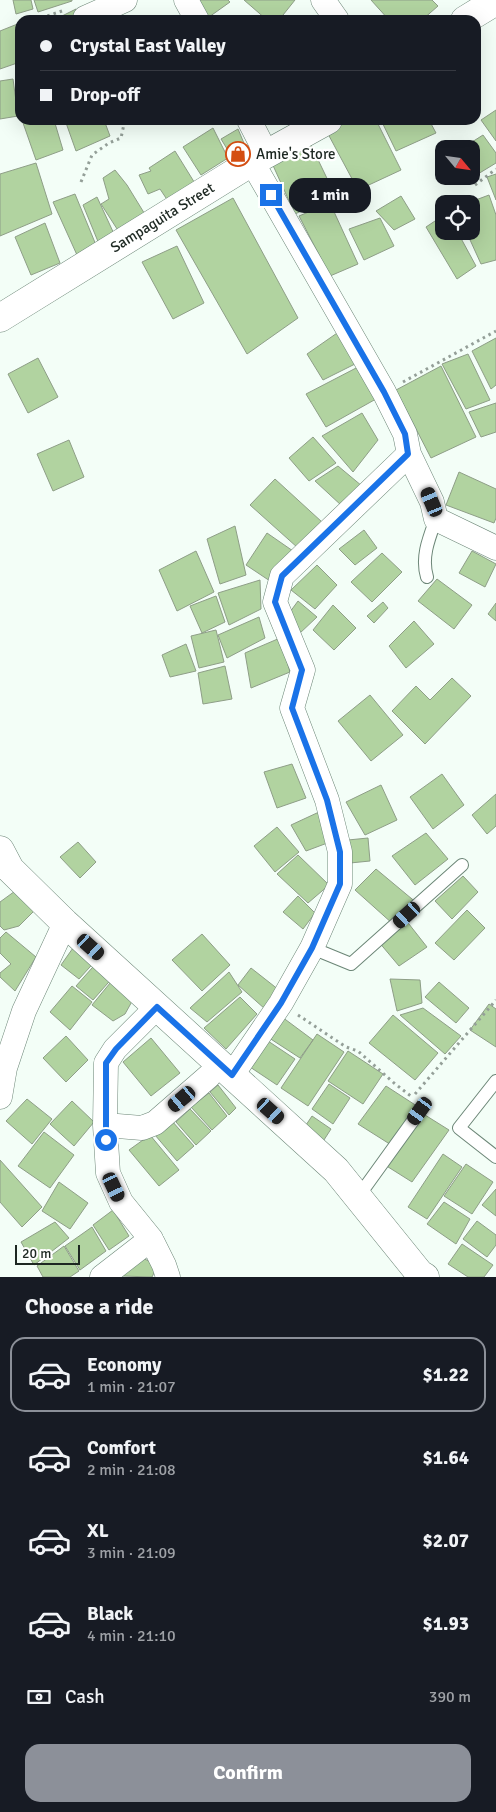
<!DOCTYPE html>
<meta charset="utf-8">
<style>
:root{--surface:#171b24;--page:#20242c;--text:#f1f3f6;--muted:#9ea1a6;--line:#363941;--accent:#8c9099}
body{margin:0;font-family:Signika,sans-serif;background:var(--page);color:var(--text);height:100vh;display:flex;flex-direction:column;font-size:19px;white-space:nowrap}
*{box-sizing:border-box;margin:0}
p{font-size:16px;color:var(--muted)}
.icon{flex:none;width:28px;height:28px;fill:none;stroke:currentColor;stroke-width:2;stroke-linecap:round;stroke-linejoin:round}
.map{position:relative;height:1277px;overflow:hidden}
.sheet{display:flex;flex-direction:column;background:var(--surface);flex:1}
.sheet>*{flex:none}
.hud{position:absolute;left:15px;top:15px;width:466px;height:110px;border-radius:15px;box-shadow:0 5px 20px #0002;display:grid;align-content:center;height:110px;padding:0 25px;background:var(--surface)}
.needle{width:32px;rotate:119deg}
.fabs{position:absolute;left:435px;top:140px;display:grid;gap:10px}
.fabs a{display:grid;place-items:center;width:45px;height:45px;border-radius:10px;background:var(--surface);box-shadow:0 5px 20px #0002;font-size:25px}
.scale{position:absolute;left:15px;bottom:12px;width:65px;box-sizing:border-box;padding-left:5px;border:2px solid #1d2822;border-top:0;font-size:14px;line-height:18px;white-space:nowrap;color:#1d2822;-webkit-text-stroke:4px #fff;paint-order:stroke}
.end{position:absolute;width:22px;height:22px;margin:-11px;border:6px solid #1a73e8;background:#fff;box-shadow:0 0 0 2px #fff}
.from{border-radius:50%}
.bubble{position:absolute;height:35px;border-radius:15px;background:var(--surface);box-shadow:0 5px 20px #0002;font-size:16px;font-weight:800;line-height:35px;text-align:center}
.car{position:absolute;width:15px;height:30px;margin:-15px -8px;border-radius:6px;box-shadow:0 0 4px 1px #0007;background:linear-gradient(#222 24%,#8ab4d8 0 40%,#222 0 76%,#8ab4d8 0 86%,#222 0)}
.hud b{display:flex;align-items:center;gap:18px;height:48px;font-size:19px}
.hud b+b{border-top:1px solid var(--line)}
.hud i{width:12px;height:12px;background:var(--text)}
ul{padding:0;list-style:none}
li{display:flex;align-items:center;gap:15px;height:75px;margin:0 10px 8px;padding:0 15px;border:2px solid transparent;border-radius:15px}
li div{flex:1}
li b{display:block;font-size:19px}
li em{font-style:normal;font-weight:800}
li.current{border-color:var(--accent)}
li>.icon{width:45px;height:45px;stroke-width:1.5}
h2{padding:0 25px;font-size:22px;line-height:60px}
.pay{display:flex;align-items:center;gap:12px;height:55px;padding:0 25px;font-size:19px}
.pay p{margin-inline-start:auto}
.cta{display:flex;gap:10px;margin-top:auto;padding:10px 25px}
.cta a{flex:1;height:58px;border-radius:15px;background:var(--accent);color:#fff;font-size:20px;font-weight:800;line-height:58px;text-align:center}
.map>svg:first-child{display:block}
.building{fill:#b1d3a0;stroke:#8e9e87}
.lines{fill:none;stroke-linecap:round;stroke-linejoin:round}
.service-casing{stroke:#6c8677;stroke-width:14}
.minor-casing{stroke:#6c8677;stroke-width:25}
.tertiary-casing{stroke:#6c8677;stroke-width:29}
.path{stroke:#949f98;stroke-width:3;stroke-dasharray:2.5 4;stroke-linecap:butt}
.service{stroke:#fff;stroke-width:12}
.minor{stroke:#fff;stroke-width:24}
.tertiary{stroke:#fff;stroke-width:28}
.route{stroke:#1a73e8;stroke-width:6}
.labels{text-anchor:middle;stroke-width:4.5;stroke-linejoin:round;paint-order:stroke}
.poi-label{font-size:15px;fill:#1d2822;stroke:#fff;text-anchor:start}
.street-label{font-size:15px;fill:#1d2822;stroke:#fff}
</style>
<div class="map">
<svg width="496" height="1277" viewBox="0 0 496 1277">
<rect width="100%" height="100%" fill="#f3fef7"/>
<path class="building" d="M13 0H31L33 9 16 14Z
M34 0H72V1L38 12Z
M195 0H228L230 2 209 17Z
M244 0H295L279 20H267Z
M371 0H432L438 6 422 20H389Z
M76 9 80 20H54Z
M20 23V62L0 69V31Z
M13 79 18 116 0 119V81Z
M496 110V141L481 120Z
M22 120H54L63 150 36 160Z
M65 120H104L110 136 76 151Z
M349 120H376L401 170 358 190 327 132Z
M381 120H429L436 133 396 151Z
M213 128 228 158 201 175 183 147Z
M238 129 246 148 232 157 221 139Z
M483 135 496 153V163L473 177 471 174V149H461Z
M310 143 335 195 295 214 271 161Z
M175 151 196 185 168 201 160 189 148 194 139 175 151 171 149 168Z
M36 163 52 214 0 236V174Z
M115 170 127 185 146 216 119 232 101 204 109 199 103 178Z
M496 174V200L487 177Z
M75 194 96 245 77 255 53 202Z
M489 195 496 215V260L481 264 466 231H471V204H465Z
M401 196 415 219 394 230 376 211Z
M97 197 115 236 99 244 83 205Z
M233 198 298 318 247 354 176 230Z
M330 203 358 264 330 276 299 216Z
M444 215V231H457L476 266 457 279 426 227Z
M380 218 394 246 364 260 349 229Z
M45 223 60 263 31 275 15 237Z
M177 246 204 303 173 319 142 262Z
M340 331 357 363 323 380 307 354Z
M496 338V385L491 389 472 351Z
M468 354 490 400 466 409 442 364Z
M38 358 58 397 28 413 8 374Z
M441 366 476 437 431 458 396 390Z
M358 367 376 399 326 427 306 394Z
M496 403V432L481 437 469 412Z
M362 413 378 440 353 472 322 436Z
M313 437 336 463 309 481 289 458Z
M69 440 84 477 53 491 37 454Z
M338 466 362 486 342 506 315 481Z
M459 472 496 489V518L494 523 446 505Z
M275 479 322 522 298 548 250 505Z
M235 526 246 575 220 584 207 539Z
M364 530 377 548 355 565 339 549Z
M267 533 293 551 273 583 246 565Z
M196 551 214 592 177 611 159 570Z
M472 551 496 564 485 587 459 573Z
M382 553 402 572 372 602 351 582Z
M317 565 337 585 315 609 291 590Z
M437 579 472 605 454 629 418 601Z
M260 580 261 609 229 625 218 593Z
M216 596 225 622 202 633 190 606Z
M298 601 317 617 299 634 287 616Z
M383 602 388 608 374 623 367 616Z
M496 603V621L488 614Z
M333 605 356 628 334 650 313 630Z
M259 617 265 638 227 658 218 635Z
M414 621 434 644 406 668 389 646Z
M216 630 224 662 199 668 191 636Z
M280 638 290 672 251 688 245 653Z
M186 644 196 671 170 677 162 655Z
M225 666 232 699 203 704 198 673Z
M452 678 471 696 425 744 392 711 416 686 430 700Z
M370 695 403 735 371 761 338 721Z
M292 764 306 798 277 808 264 772Z
M442 774 464 805 433 829 410 797Z
M381 785 397 820 365 835 346 802Z
M496 794V826L487 834 472 815Z
M319 812 330 842 306 851 291 825Z
M277 827 299 852 275 872 254 846Z
M426 833 448 859 415 885 392 856Z
M368 838 370 861 350 863 348 840Z
M78 842 96 862 80 878 60 857Z
M298 855 329 885 308 903 277 874Z
M376 869 418 904 393 924 355 890Z
M463 876 478 892 452 919 435 901Z
M22 886 36 909 19 926 4 930 0 926V902Z
M298 896 315 913 303 929 283 912Z
M467 910 485 928 454 960 435 943Z
M405 919 427 947 399 966 378 941Z
M6 932 36 957 15 991 0 977V973L11 964 0 953V938Z
M202 934 230 965 202 991 172 960Z
M80 938 99 957 79 979 61 965Z
M100 959 115 975 93 1000 76 986Z
M251 968 279 990 265 1009 238 985Z
M229 972 242 992 207 1022 190 1008Z
M115 977 135 996 125 1014 113 1021 92 1005Z
M390 979 420 980 422 1003 397 1011Z
M439 982 469 1008 456 1023 425 997Z
M72 986 92 1002 70 1030 50 1012Z
M240 997 257 1014 226 1049 204 1028Z
M489 1004 496 1009V1047L470 1030Z
M423 1008 461 1036 445 1054 400 1015Z
M278 1014 313 1040 300 1058 263 1034Z
M393 1015 438 1053 415 1080 369 1043Z
M317 1034 344 1052 308 1106 281 1088Z
M66 1036 88 1060 66 1082 43 1058Z
M151 1038 180 1073 151 1096 123 1062Z
M265 1039 295 1059 277 1085 247 1065Z
M348 1051 383 1074 363 1104 328 1081Z
M329 1084 350 1098 333 1124 312 1109Z
M218 1085 236 1108 229 1115 210 1092Z
M386 1086 423 1110 396 1148 358 1124Z
M209 1093 227 1116 212 1130 191 1107Z
M27 1099 52 1119 32 1144 6 1121Z
M72 1101 94 1122 74 1146 50 1124Z
M190 1109 211 1131 196 1145 176 1122Z
M425 1115 449 1130 412 1182 385 1165Z
M312 1116 331 1129 322 1143 302 1131Z
M172 1121 194 1146 177 1161 155 1135Z
M44 1132 74 1155 50 1188 18 1166Z
M150 1135 179 1170 159 1186 129 1150Z
M443 1154 462 1167 427 1219 408 1207Z
M0 1160 42 1207 22 1227 0 1202Z
M466 1164 493 1182 472 1214 444 1196Z
M59 1182 88 1203 70 1229 42 1211Z
M496 1189V1216L482 1205Z
M444 1202 470 1219 456 1244 427 1224Z
M113 1210 129 1236 109 1250 93 1225Z
M477 1221 496 1235V1245L487 1257 463 1239Z
M55 1222 69 1238 34 1265 21 1242Z
M92 1227 106 1251 80 1270 65 1246Z
M462 1244 493 1265 484 1277H468L448 1264Z
M64 1246 79 1271 70 1277H43L37 1266Z
M133 1254 158 1265 152 1277 122 1276Z"/>
<g class="lines">
<defs>
<path id="service" d="M427 577C421 557 429 538 436 519
M312 948 351 964 462 865
M496 1081 459 1128 496 1157
M358 1197 420 1111"/>
<path id="minor" d="M186 0 197 20
M323 0 337 20
M85 18 125 0
M249 120 267 155
M409 454 432 502 436 519 496 548
M157 1007 115 1049 106 1063 105 1125 108 1173 121 1202 151 1239 164 1265 168 1277
M232 1075 281 1003 312 948 340 884V852L327 800 292 708 303 670 275 602 282 576 409 454 405 434 384 392 252 162
M0 1097 5 1068 24 1011 65 923
M105 1125 142 1128 155 1123 209 1076
M102 1277 151 1239"/>
<g id="tertiary">
<path d="M465 20 496 1"/>
<path id="s1" d="M0 318 252 162 328 120"/>
<path d="M0 850 10 869 65 923 336 1170 420 1274 425 1277"/>
</g>
</defs>
<use href="#service" class="service-casing"/>
<use href="#minor" class="minor-casing"/>
<use href="#tertiary" class="tertiary-casing"/>
<path class="path" d="M35 20 65 10
M17 26 20 25
M81 182 92 155 109 143 121 138 124 124 123 120
M475 185 496 169
M403 382 496 331
M298 1015 346 1047 358 1051 394 1083 412 1097
M415 1094 496 1000"/>
<use href="#service" class="service"/>
<use href="#minor" class="minor"/>
<use href="#tertiary" class="tertiary"/>
</g>
<g class="lines">
<path class="route" d="M106 1140V1063L116 1049 157 1007 232 1075 281 1003 312 948 340 884V852L327 800 292 708 302 670 275 602 282 576 408 454 405 434 384 392 271 195"/>
</g>
<defs>
<symbol id="shop-ring" viewBox="-11 -11 22 22"><circle r="9.5" fill="#fff" stroke="#d44e12" stroke-width="1.5"/><path d="M-5-2.5h2.3a2.7 3.5 0 0 1 5.4 0H5L5.5 6h-11ZM-1.5-2.5h3a1.5 2.3 0 0 0-3 0Z" fill="#d44e12"/></symbol>
</defs>
<g fill-rule="evenodd">
<use href="#shop-ring" x="224" y="140" width="28" height="28"/>
</g>
<g class="labels">
<g class="poi-label">
<text x="256" y="159">Amie's Store</text>
</g>
<g class="street-label">
<text dy="5" stroke="none"><textPath href="#s1" startOffset="191">Sampaguita Street</textPath></text>
</g>
</g>
</svg>
<div class="fabs">
<a><svg class="needle" viewBox="-14 -14 28 28"><path d="M0-13l5 13h-10z" fill="#e53935"/><path d="M0 13l5-13h-10z" fill="#9ea1a6"/></svg></a>
<a><svg class="icon" aria-label="locate" viewBox="0 0 24 24"><circle cx="12" cy="12" r="6"/><path d="M12 2v4M12 18v4M2 12h4M18 12h4"/></svg></a>
</div>
<div class="scale">20 m</div>
<i class="end from" style="left:106px;top:1140px"></i>
<i class="end" style="left:271px;top:195px"></i>
<div class="bubble" style="left:289px;top:178px;width:82px">1 min</div>
<i class="car" style="left:432px;top:502px;rotate:337deg"></i>
<i class="car" style="left:407px;top:915px;rotate:228deg"></i>
<i class="car" style="left:91px;top:947px;rotate:132deg"></i>
<i class="car" style="left:182px;top:1099px;rotate:230deg"></i>
<i class="car" style="left:271px;top:1111px;rotate:132deg"></i>
<i class="car" style="left:420px;top:1111px;rotate:216deg"></i>
<i class="car" style="left:114px;top:1187px;rotate:155deg"></i>
<div class="hud">
<b><i class="from"></i>Crystal East Valley</b>
<b><i></i>Drop-off</b>
</div>
</div>
<section class="sheet">
<h2>Choose a ride</h2>
<ul>
<li class="current"><svg class="icon" aria-label="car" viewBox="0 0 24 24"><path d="M5 17H2v-5l4-1 3-4h7l3 4 3 1v5h-3M9 17h6M6 11h13"/><circle cx="7" cy="17" r="2"/><circle cx="17" cy="17" r="2"/></svg><div><b>Economy</b><p>1 min · 21:07</p></div><em>$1.22</em></li>
<li><svg class="icon" aria-label="car" viewBox="0 0 24 24"><path d="M5 17H2v-5l4-1 3-4h7l3 4 3 1v5h-3M9 17h6M6 11h13"/><circle cx="7" cy="17" r="2"/><circle cx="17" cy="17" r="2"/></svg><div><b>Comfort</b><p>2 min · 21:08</p></div><em>$1.64</em></li>
<li><svg class="icon" aria-label="car" viewBox="0 0 24 24"><path d="M5 17H2v-5l4-1 3-4h7l3 4 3 1v5h-3M9 17h6M6 11h13"/><circle cx="7" cy="17" r="2"/><circle cx="17" cy="17" r="2"/></svg><div><b>XL</b><p>3 min · 21:09</p></div><em>$2.07</em></li>
<li><svg class="icon" aria-label="car" viewBox="0 0 24 24"><path d="M5 17H2v-5l4-1 3-4h7l3 4 3 1v5h-3M9 17h6M6 11h13"/><circle cx="7" cy="17" r="2"/><circle cx="17" cy="17" r="2"/></svg><div><b>Black</b><p>4 min · 21:10</p></div><em>$1.93</em></li>
</ul>
<div class="pay"><svg class="icon" aria-label="cash" viewBox="0 0 24 24"><path d="M3 7h18v10H3z"/><circle cx="12" cy="12" r="2"/></svg>Cash<p>390 m</p></div>
<div class="cta"><a>Confirm</a></div>
</section>
